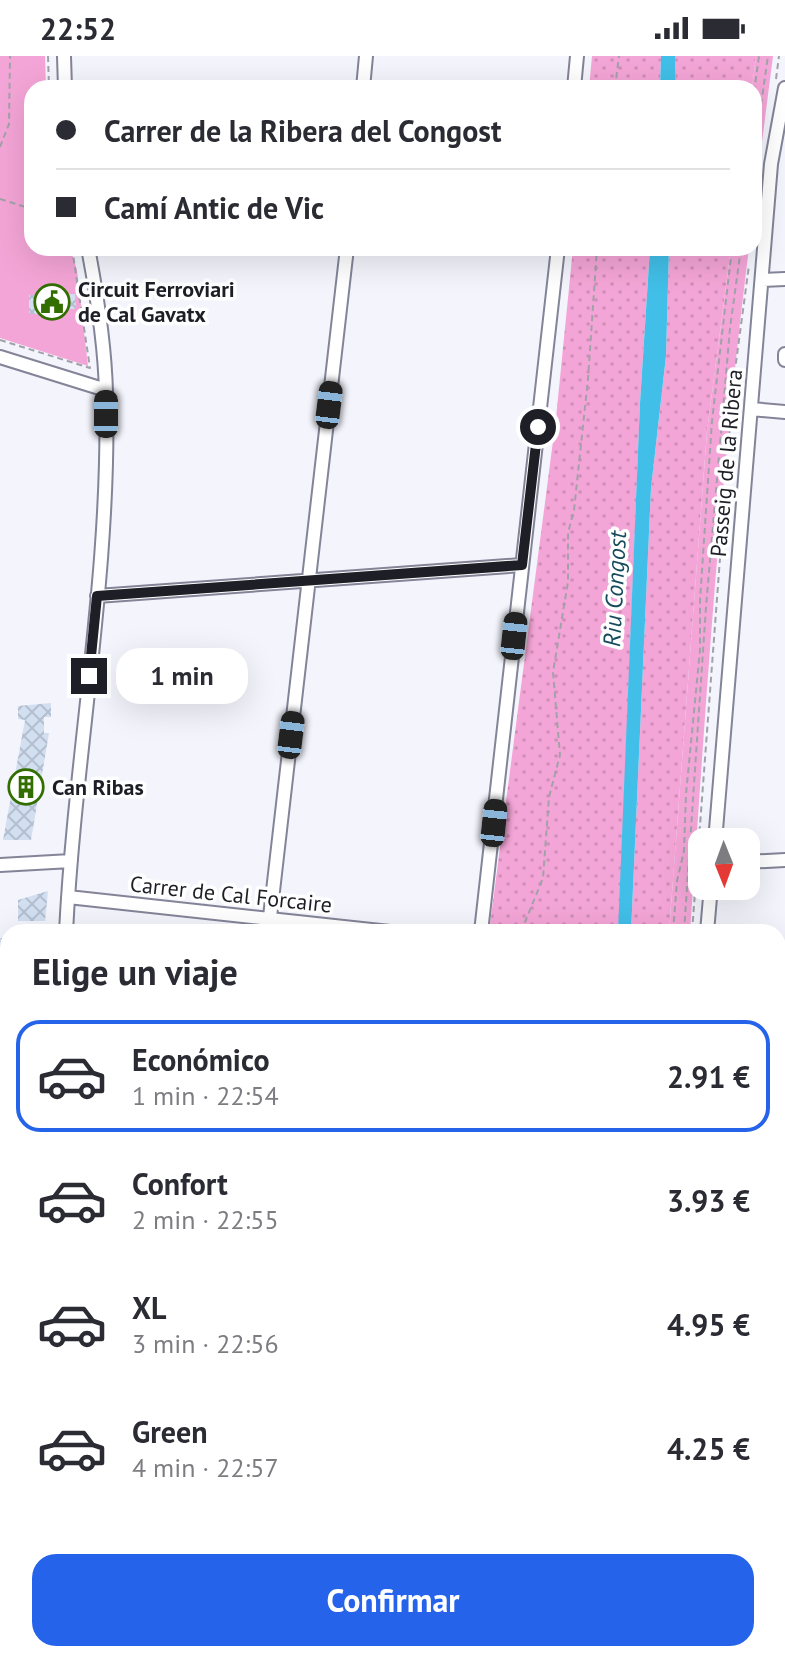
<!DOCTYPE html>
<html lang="es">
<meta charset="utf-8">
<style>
:root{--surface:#fff;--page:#f2f2f3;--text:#2b2b33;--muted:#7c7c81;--line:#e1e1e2;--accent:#2563eb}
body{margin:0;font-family:"PT Sans",sans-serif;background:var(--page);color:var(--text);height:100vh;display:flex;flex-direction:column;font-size:30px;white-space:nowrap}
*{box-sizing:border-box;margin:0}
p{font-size:26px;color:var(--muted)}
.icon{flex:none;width:44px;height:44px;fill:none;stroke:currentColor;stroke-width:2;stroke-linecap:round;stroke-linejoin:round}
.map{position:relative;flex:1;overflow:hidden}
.side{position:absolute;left:0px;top:868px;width:786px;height:738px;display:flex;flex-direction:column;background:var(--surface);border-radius:24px 24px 0 0;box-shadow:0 8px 32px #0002}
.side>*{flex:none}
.top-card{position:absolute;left:24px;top:24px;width:738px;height:176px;border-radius:24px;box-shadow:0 8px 32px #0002;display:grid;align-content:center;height:176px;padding:0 32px;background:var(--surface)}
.needle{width:52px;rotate:179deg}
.buttons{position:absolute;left:688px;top:772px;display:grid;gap:16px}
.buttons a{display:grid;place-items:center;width:72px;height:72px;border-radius:16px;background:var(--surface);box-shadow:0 8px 32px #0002;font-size:40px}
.end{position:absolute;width:36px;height:36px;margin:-18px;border:10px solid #1e1f26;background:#fff;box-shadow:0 0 0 4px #fff}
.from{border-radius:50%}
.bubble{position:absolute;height:56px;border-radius:24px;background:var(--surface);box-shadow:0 8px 32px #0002;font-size:26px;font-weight:700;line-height:56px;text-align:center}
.car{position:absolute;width:24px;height:48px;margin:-24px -12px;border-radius:10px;box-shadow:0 0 6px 2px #0007;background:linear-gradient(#222 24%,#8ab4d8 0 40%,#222 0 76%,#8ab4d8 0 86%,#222 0)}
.top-card b{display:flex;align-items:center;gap:28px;height:76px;font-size:30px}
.top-card b+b{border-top:2px solid var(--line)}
.top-card i{width:20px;height:20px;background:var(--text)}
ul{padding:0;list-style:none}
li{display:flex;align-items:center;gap:24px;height:112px;margin:0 16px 12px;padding:0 16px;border:4px solid transparent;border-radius:24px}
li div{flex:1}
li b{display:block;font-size:30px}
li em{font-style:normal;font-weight:700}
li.current{border-color:var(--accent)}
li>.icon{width:72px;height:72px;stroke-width:1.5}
h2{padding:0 32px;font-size:36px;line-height:96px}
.cta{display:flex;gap:16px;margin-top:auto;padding:16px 32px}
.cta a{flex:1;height:92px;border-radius:24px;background:var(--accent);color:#fff;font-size:32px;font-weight:700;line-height:92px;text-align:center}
.status{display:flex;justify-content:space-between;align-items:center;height:56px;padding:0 40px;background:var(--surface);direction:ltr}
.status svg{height:22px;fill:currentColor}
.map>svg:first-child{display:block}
.grass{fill:url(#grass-dots)}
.park{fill:#f4a5d7}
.water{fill:#41bfe8}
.building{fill:url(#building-cross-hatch)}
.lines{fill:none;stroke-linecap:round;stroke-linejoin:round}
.minor-casing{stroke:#838497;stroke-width:16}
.path{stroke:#a1a2a9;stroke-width:2;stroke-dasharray:6 4;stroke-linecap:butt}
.minor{stroke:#fff;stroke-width:12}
.route{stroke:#1e1f26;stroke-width:10}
.labels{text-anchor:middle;stroke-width:7;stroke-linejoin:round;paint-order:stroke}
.poi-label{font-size:22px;font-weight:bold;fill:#1e1f26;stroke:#fff;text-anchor:start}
.street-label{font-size:22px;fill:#1e1f26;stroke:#fff}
.water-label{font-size:24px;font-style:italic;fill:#174b5c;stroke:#fff}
</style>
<div class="status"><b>22:52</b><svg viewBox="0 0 49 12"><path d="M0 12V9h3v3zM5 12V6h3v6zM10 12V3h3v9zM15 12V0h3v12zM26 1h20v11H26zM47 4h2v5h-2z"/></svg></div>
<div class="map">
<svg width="785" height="1605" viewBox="0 0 785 1605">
<defs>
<pattern id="grass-dots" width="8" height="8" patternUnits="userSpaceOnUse" patternTransform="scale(2)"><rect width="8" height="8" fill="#f4a5d7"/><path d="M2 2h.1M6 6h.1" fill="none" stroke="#d18eb8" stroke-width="1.8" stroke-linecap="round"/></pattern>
<pattern id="building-cross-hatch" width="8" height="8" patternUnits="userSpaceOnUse" patternTransform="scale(2)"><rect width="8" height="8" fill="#d1dff1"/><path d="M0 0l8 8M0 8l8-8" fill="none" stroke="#b3bfce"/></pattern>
</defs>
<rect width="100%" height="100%" fill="#f3f4fc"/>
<path class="grass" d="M592 0H661L660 32H589Z
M675 0H756L752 32H676Z
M573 192H650L640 347 619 872 618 876H489L556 362Z
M669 192H731L707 375 669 876H631L651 432 666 300Z
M778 949H785V1266H778Z
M18 1598H162V1605H18Z
M454 1598H512L509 1605H452Z"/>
<path class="park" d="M0 0H45L46 32H32V192H70L77 214 88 310 0 282Z
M756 0H773L754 148V32H752Z
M731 192H749C720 419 706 647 690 876H669L707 375Z
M162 1598H393L391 1605H162Z"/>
<path class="water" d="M661 0H675L676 32H660Z
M650 192H669L666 300 651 432 631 876H618L640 347Z"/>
<path class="building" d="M75 238 76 253H67V257L29 258V239Z
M51 647V661H44V677H49L31 784H3L25 664 18 663V650Z
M48 835 45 865H18V844Z
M0 882H8V907H0Z"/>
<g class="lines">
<defs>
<path id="minor" d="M64 0 65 32
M363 32 366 0
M574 32 577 0
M762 224 785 223
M785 298V304
M0 301 106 334
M751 353 785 356
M97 540 522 509
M715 786 771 108 785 32
M746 806 785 804
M0 809 71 805
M68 841 390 876
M66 876C75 696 111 517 106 337 105 288 97 239 88 192
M270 876V861L347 192
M481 876 558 192
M707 876 711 830
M778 1277 785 1276
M0 1496 8 1498
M7 1605 8 1556
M558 1605 560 1598"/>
</defs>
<use href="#minor" class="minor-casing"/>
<path class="path" d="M48 0 49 32
M776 23 779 0
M615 32 619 0
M754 36 759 0
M0 91 9 68 10 0
M754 98 768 0
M0 143 32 153
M0 284 90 312 72 192
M521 876 543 822 549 741 560 699 553 616 568 526V477L574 454 588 323 597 192
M673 876 677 825 684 795 686 738 700 594V544L712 365 732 192
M684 876 706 551 730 272 741 192
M692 876 733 329 749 209
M201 1605V1598
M359 1605 362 1598
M519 1605 521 1598
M541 1605 543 1598"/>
<use href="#minor" class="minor"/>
</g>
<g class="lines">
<path class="route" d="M89 620 97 540 522 509 538 371"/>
</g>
<defs>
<symbol id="civic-ring" viewBox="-11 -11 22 22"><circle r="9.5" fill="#fff" stroke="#326e00" stroke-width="1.5"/><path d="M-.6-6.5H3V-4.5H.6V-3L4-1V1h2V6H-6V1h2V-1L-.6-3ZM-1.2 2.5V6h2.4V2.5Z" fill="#326e00"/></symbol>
<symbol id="building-ring" viewBox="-11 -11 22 22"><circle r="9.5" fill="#fff" stroke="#326e00" stroke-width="1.5"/><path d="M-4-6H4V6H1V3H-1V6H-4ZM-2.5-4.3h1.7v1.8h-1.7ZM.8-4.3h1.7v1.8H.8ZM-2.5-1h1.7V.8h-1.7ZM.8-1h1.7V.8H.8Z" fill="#326e00"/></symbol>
</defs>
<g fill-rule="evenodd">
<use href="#civic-ring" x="32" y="226" width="40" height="40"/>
<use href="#building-ring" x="6" y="711" width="40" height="40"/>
</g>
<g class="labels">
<g class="poi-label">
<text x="78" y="241">Circuit Ferroviari<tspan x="78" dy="25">de Cal Gavatx</tspan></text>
<text x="52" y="739">Can Ribas</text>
</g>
<g class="street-label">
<text transform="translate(726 407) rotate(-85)" y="8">Passeig de la Ribera</text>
<text transform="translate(231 838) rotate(6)" y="8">Carrer de Cal Forcaire</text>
</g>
<g class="water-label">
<text transform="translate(615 533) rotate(-87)" y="8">Riu Congost</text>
</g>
</g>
</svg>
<div class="buttons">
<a><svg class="needle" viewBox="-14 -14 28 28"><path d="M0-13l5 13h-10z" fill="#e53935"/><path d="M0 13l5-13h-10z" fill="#7c7c81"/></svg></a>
</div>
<i class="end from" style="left:538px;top:371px"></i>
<i class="end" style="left:89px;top:620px"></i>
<div class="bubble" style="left:116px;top:592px;width:132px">1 min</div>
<i class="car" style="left:329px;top:349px;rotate:7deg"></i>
<i class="car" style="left:106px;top:358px;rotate:0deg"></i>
<i class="car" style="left:514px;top:580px;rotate:6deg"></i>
<i class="car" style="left:291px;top:679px;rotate:7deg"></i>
<i class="car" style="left:494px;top:767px;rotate:6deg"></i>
<div class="top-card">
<b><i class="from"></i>Carrer de la Ribera del Congost</b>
<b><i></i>Camí Antic de Vic</b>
</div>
<section class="side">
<h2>Elige un viaje</h2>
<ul>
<li class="current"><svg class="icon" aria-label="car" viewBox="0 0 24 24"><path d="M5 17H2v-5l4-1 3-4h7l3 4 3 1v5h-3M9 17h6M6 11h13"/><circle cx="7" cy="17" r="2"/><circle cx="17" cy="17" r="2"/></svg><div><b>Económico</b><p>1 min · 22:54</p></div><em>2.91 €</em></li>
<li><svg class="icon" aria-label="car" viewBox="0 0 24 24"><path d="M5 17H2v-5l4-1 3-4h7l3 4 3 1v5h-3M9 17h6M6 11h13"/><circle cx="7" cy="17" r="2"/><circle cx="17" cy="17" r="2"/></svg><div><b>Confort</b><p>2 min · 22:55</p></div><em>3.93 €</em></li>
<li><svg class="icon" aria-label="car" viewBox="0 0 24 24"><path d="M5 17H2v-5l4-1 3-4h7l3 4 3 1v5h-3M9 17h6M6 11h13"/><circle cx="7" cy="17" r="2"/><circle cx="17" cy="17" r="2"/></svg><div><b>XL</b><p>3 min · 22:56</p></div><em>4.95 €</em></li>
<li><svg class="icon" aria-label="car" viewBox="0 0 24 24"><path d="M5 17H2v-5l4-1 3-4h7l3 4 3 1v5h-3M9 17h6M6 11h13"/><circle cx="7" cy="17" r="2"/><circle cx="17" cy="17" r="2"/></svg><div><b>Green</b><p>4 min · 22:57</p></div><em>4.25 €</em></li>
</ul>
<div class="cta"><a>Confirmar</a></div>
</section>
</div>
